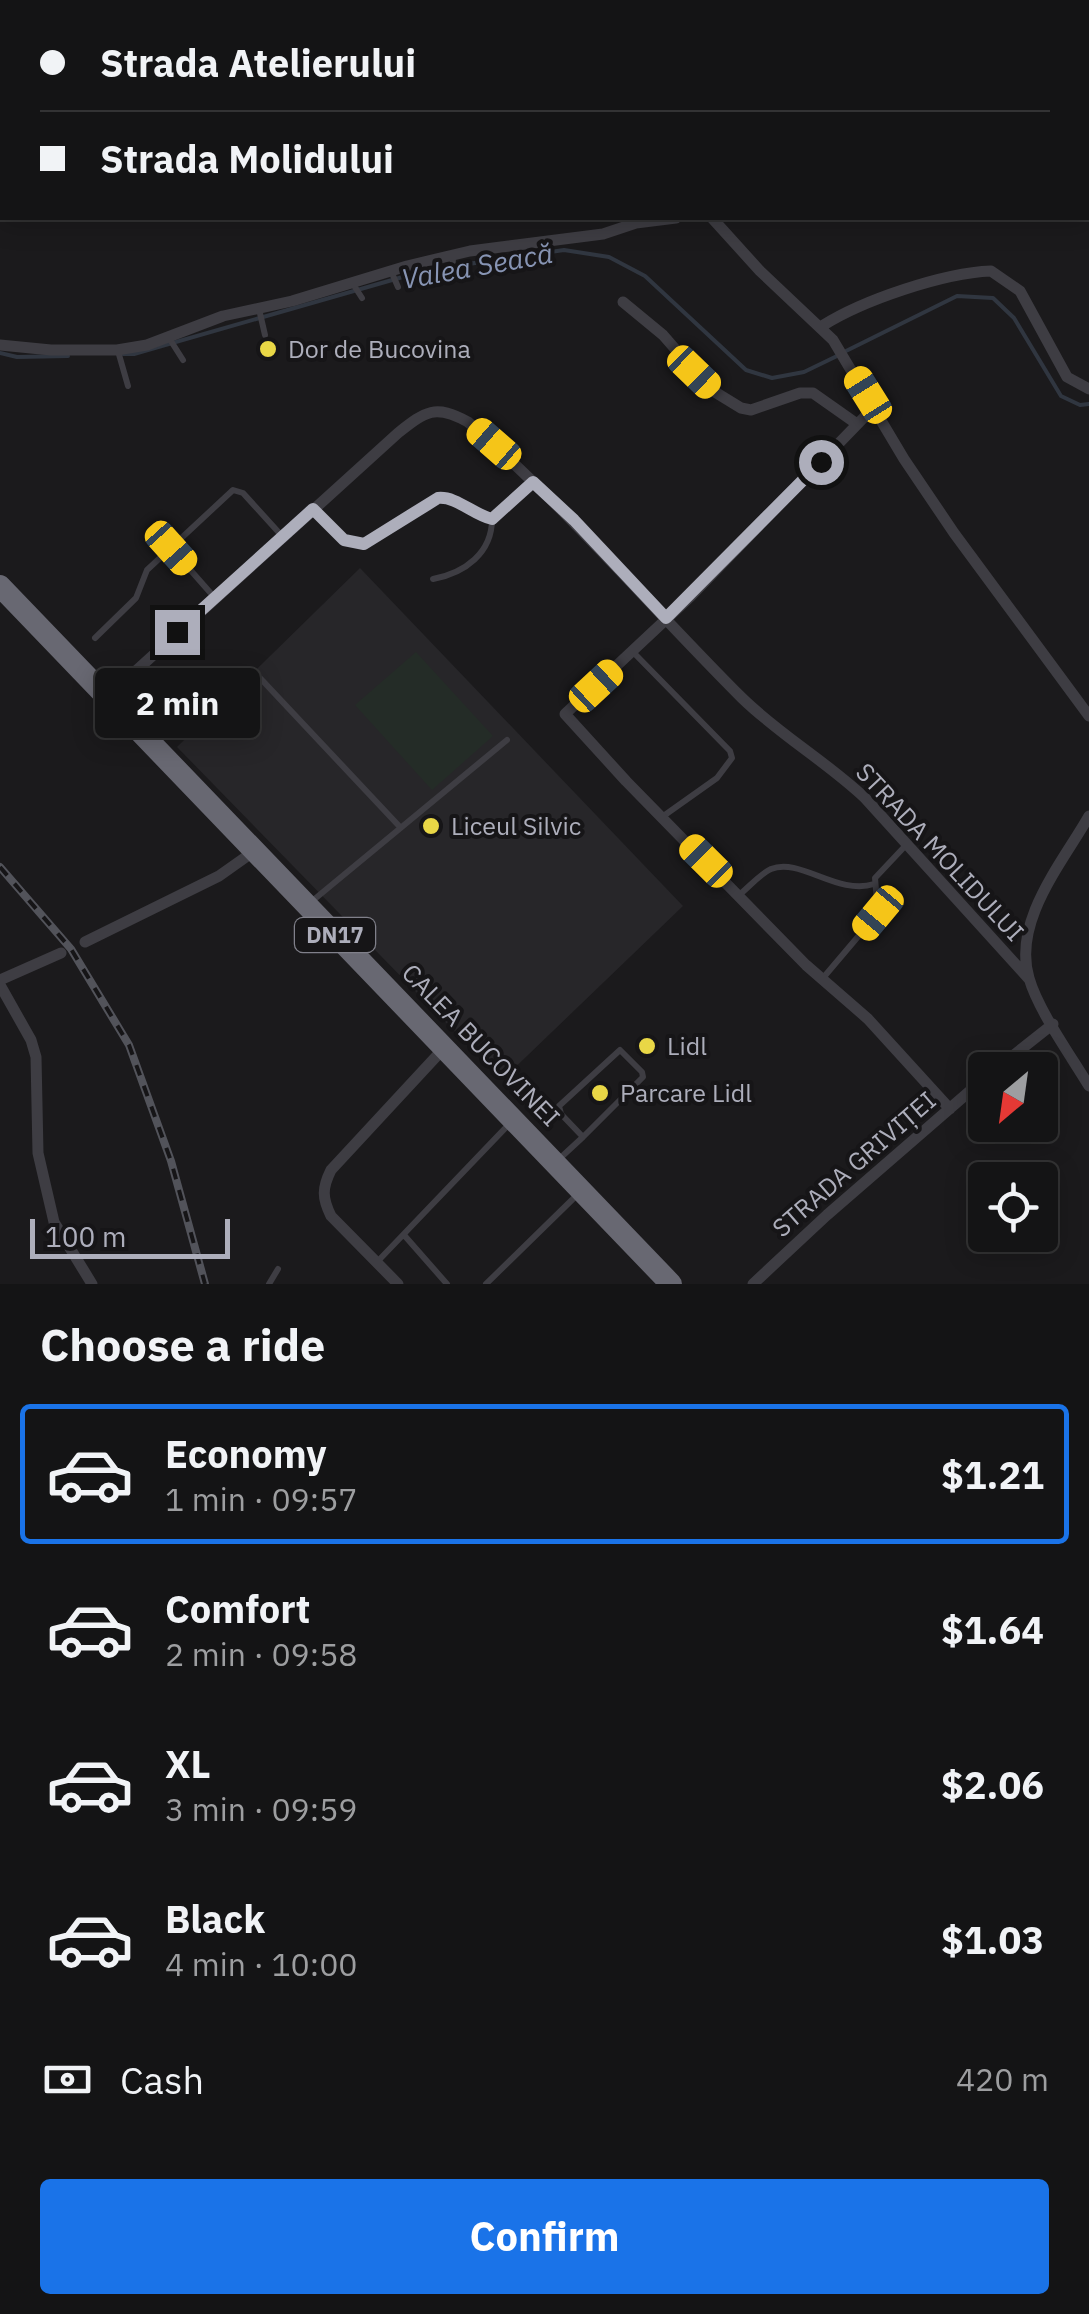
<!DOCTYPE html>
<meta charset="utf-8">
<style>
:root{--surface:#141415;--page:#1d1d1e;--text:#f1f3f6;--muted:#9d9ea0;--line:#333334;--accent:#1a73e8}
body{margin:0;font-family:"IBM Plex Sans",sans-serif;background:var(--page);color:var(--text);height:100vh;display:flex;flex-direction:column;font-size:38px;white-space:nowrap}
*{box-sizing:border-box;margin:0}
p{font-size:32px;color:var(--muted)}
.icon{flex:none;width:55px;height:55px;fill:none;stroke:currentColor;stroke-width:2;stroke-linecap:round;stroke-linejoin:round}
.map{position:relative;height:1284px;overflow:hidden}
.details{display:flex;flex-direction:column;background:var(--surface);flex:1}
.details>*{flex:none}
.hud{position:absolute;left:0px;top:0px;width:1090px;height:220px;box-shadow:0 5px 25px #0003,0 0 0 2px var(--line);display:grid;align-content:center;height:220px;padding:0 40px;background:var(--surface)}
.needle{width:65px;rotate:209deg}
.tools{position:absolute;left:968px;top:1052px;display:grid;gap:20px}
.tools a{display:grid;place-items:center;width:90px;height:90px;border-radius:10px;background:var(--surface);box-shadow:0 5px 25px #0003,0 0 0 2px var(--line);font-size:50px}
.scale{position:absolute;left:30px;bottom:25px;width:200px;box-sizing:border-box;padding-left:10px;border:5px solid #adaebb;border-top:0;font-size:28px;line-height:35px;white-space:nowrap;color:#adaebb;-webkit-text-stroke:8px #161517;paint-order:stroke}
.end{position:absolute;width:45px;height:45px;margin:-22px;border:12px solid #adaebb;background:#111;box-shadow:0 0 0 5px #111}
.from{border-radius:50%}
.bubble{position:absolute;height:70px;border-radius:10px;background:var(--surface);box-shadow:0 5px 25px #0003,0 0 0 2px var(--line);font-size:32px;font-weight:700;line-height:70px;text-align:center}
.car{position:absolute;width:30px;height:60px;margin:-30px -15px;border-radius:12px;box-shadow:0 0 8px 2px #0007;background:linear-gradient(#f5c518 24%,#345 0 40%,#f5c518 0 76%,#345 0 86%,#f5c518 0)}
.hud b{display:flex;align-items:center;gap:35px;height:95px;font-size:38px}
.hud b+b{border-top:2px solid var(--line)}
.hud i{width:25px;height:25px;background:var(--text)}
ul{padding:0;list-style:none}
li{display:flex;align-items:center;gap:30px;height:140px;margin:0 20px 15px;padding:0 20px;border:5px solid transparent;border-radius:10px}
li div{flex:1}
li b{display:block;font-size:38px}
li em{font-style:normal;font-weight:700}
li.selected{border-color:var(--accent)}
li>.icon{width:90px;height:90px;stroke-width:1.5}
h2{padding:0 40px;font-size:45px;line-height:120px}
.pay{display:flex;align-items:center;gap:25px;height:110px;padding:0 40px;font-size:38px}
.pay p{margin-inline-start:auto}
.cta{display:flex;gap:20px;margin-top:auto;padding:20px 40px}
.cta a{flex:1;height:115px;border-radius:10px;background:var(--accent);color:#fff;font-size:40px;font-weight:700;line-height:115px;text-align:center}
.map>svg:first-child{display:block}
.built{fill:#272629}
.green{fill:#242c27}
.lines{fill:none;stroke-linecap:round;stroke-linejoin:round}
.stream{stroke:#303640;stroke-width:4}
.lane{stroke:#3e3d43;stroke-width:6}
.street{stroke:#3e3d43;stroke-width:11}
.highway{stroke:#686872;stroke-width:22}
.rail-casing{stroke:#52535a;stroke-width:8}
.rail{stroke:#161517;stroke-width:4;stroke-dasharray:11;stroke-linecap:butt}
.route{stroke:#adaebb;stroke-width:12}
.poi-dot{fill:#e9d746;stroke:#161517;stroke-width:4}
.labels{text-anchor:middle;stroke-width:8;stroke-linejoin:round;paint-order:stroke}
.shield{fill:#161517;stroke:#80808a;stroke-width:2.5}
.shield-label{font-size:22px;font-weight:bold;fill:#adaebb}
.poi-label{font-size:25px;fill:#adaebb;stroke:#161517;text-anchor:start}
.street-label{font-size:25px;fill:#adaebb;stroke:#161517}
.water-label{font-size:28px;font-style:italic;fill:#8794b3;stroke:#161517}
</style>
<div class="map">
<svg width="1089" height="1284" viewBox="0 0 1089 1284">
<rect width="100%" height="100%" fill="#1b1a1c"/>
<path class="built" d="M360 568 683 906 502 1080 177 747Z"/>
<path class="green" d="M416 652 493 736 432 790 355 705Z"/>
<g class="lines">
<path class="stream" d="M846 351 957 296 993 298 1014 318 1061 396 1080 405 1089 404
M0 353 17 357 68 356
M123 354H134L427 270 564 250 609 257 645 276 746 370 772 378 804 372 837 356"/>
<path class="lane" d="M391 271 398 287
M452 276 453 257
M353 284 362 298
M259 309 265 335
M169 338 183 360
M118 351 128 386
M313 509 345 540 364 544 438 498C456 495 474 515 492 519L532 483
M171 548 215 598
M433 579C465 573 492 553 492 519
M95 638 136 598 147 570 233 490 243 493 282 536
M633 652 730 751 732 758 717 778 662 817
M261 679 400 827
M739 895C749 887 760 874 771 869 800 857 838 896 874 884
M311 902 507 740
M823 978 878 913 875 878 907 844
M557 1161 583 1137 561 1114 559 1106 620 1050 642 1072 643 1077 583 1137
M404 1235 447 1284
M378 1261 511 1122
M269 1284 278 1269
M486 1284 578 1194"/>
<path class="street" d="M537 0 539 2
M712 218 760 271 833 340 904 459 954 533 1089 716
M623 302 663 335 710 389 741 408 751 410 800 393H813L857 424
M822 326C863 300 943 273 991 271L1020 291 1067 377 1089 389
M0 345 51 350H117L147 345 223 316 292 301 407 266 470 251 603 234 636 223 676 218
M875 406 691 596 565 714 626 781 806 965 868 1019 950 1109
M106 698 398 433C426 411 435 404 468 422 566 507 650 606 742 698 780 735 827 762 865 798L1029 979
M1089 816C1063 862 1012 921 1029 978 1038 1010 1071 1056 1089 1086
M85 942 219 876 253 852
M0 980 61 953
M0 985 31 1040 36 1057 38 1153 54 1222 92 1284
M995 1070 1053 1024
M398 1284 331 1216C322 1198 322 1188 331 1170L445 1047
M753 1284 827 1215 985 1078"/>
<path class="highway" d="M0 586 671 1284"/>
<defs>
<path id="rail" d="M0 867 71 949 129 1045 171 1161 205 1284"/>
</defs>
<use href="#rail" class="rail-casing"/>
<use href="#rail" class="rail"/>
</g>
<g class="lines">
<path class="route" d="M177 632 313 509 344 540 364 544 438 498C456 496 474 515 492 519L533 482 574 520 666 618 821 462"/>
</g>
<g class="poi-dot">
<circle cx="268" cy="349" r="10"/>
<circle cx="431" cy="826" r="10"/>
<circle cx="647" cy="1046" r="10"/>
<circle cx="600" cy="1093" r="10"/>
</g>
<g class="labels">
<rect class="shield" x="295" y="918" width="80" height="34" rx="8"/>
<g class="shield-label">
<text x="335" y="943">DN17</text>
</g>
<g class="poi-label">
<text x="288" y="358">Dor de Bucovina</text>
<text x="451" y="835">Liceul Silvic</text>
<text x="667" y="1055">Lidl</text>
<text x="620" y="1102">Parcare Lidl</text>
</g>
<g class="street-label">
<text transform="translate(940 852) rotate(47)" y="9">STRADA MOLIDULUI</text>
<text transform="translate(481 1045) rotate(46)" y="9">CALEA BUCOVINEI</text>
<text transform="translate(854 1164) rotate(-41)" y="9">STRADA GRIVIȚEI</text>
</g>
<g class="water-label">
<text transform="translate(477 266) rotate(-10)" y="10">Valea Seacă</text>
</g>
</g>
</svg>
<div class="tools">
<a><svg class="needle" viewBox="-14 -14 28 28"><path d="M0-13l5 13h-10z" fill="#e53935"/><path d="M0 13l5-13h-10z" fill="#9d9ea0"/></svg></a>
<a><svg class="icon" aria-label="locate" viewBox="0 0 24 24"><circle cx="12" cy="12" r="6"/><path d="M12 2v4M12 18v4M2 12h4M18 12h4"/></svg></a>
</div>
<div class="scale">100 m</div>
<i class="end from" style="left:821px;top:462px"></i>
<i class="end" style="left:177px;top:632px"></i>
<div class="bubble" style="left:95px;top:668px;width:165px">2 min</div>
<i class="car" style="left:694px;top:372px;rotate:134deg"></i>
<i class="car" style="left:868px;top:395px;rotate:328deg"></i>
<i class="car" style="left:494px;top:444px;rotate:311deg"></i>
<i class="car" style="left:171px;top:548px;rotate:138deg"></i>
<i class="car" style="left:596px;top:686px;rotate:47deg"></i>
<i class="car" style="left:706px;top:861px;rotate:315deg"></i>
<i class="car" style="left:878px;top:913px;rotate:220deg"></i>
<div class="hud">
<b><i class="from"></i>Strada Atelierului</b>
<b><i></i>Strada Molidului</b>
</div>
</div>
<section class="details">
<h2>Choose a ride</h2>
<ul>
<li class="selected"><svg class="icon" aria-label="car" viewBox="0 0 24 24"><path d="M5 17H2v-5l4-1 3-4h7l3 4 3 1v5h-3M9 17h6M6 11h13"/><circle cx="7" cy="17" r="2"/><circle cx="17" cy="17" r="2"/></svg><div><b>Economy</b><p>1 min · 09:57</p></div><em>$1.21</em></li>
<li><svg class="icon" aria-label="car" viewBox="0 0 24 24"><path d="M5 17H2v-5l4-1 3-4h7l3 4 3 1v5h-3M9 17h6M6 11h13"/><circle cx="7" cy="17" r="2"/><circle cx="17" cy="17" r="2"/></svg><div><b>Comfort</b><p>2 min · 09:58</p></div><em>$1.64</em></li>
<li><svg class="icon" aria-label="car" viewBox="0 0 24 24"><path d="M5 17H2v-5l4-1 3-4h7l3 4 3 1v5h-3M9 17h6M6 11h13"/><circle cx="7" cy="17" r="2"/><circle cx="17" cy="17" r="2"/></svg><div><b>XL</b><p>3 min · 09:59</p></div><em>$2.06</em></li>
<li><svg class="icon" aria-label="car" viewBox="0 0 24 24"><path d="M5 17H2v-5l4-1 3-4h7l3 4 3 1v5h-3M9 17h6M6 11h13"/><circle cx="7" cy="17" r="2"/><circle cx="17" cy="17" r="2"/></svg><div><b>Black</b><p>4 min · 10:00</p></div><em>$1.03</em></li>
</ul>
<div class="pay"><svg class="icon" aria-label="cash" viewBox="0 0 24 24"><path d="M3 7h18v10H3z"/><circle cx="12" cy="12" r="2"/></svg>Cash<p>420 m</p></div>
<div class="cta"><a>Confirm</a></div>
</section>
